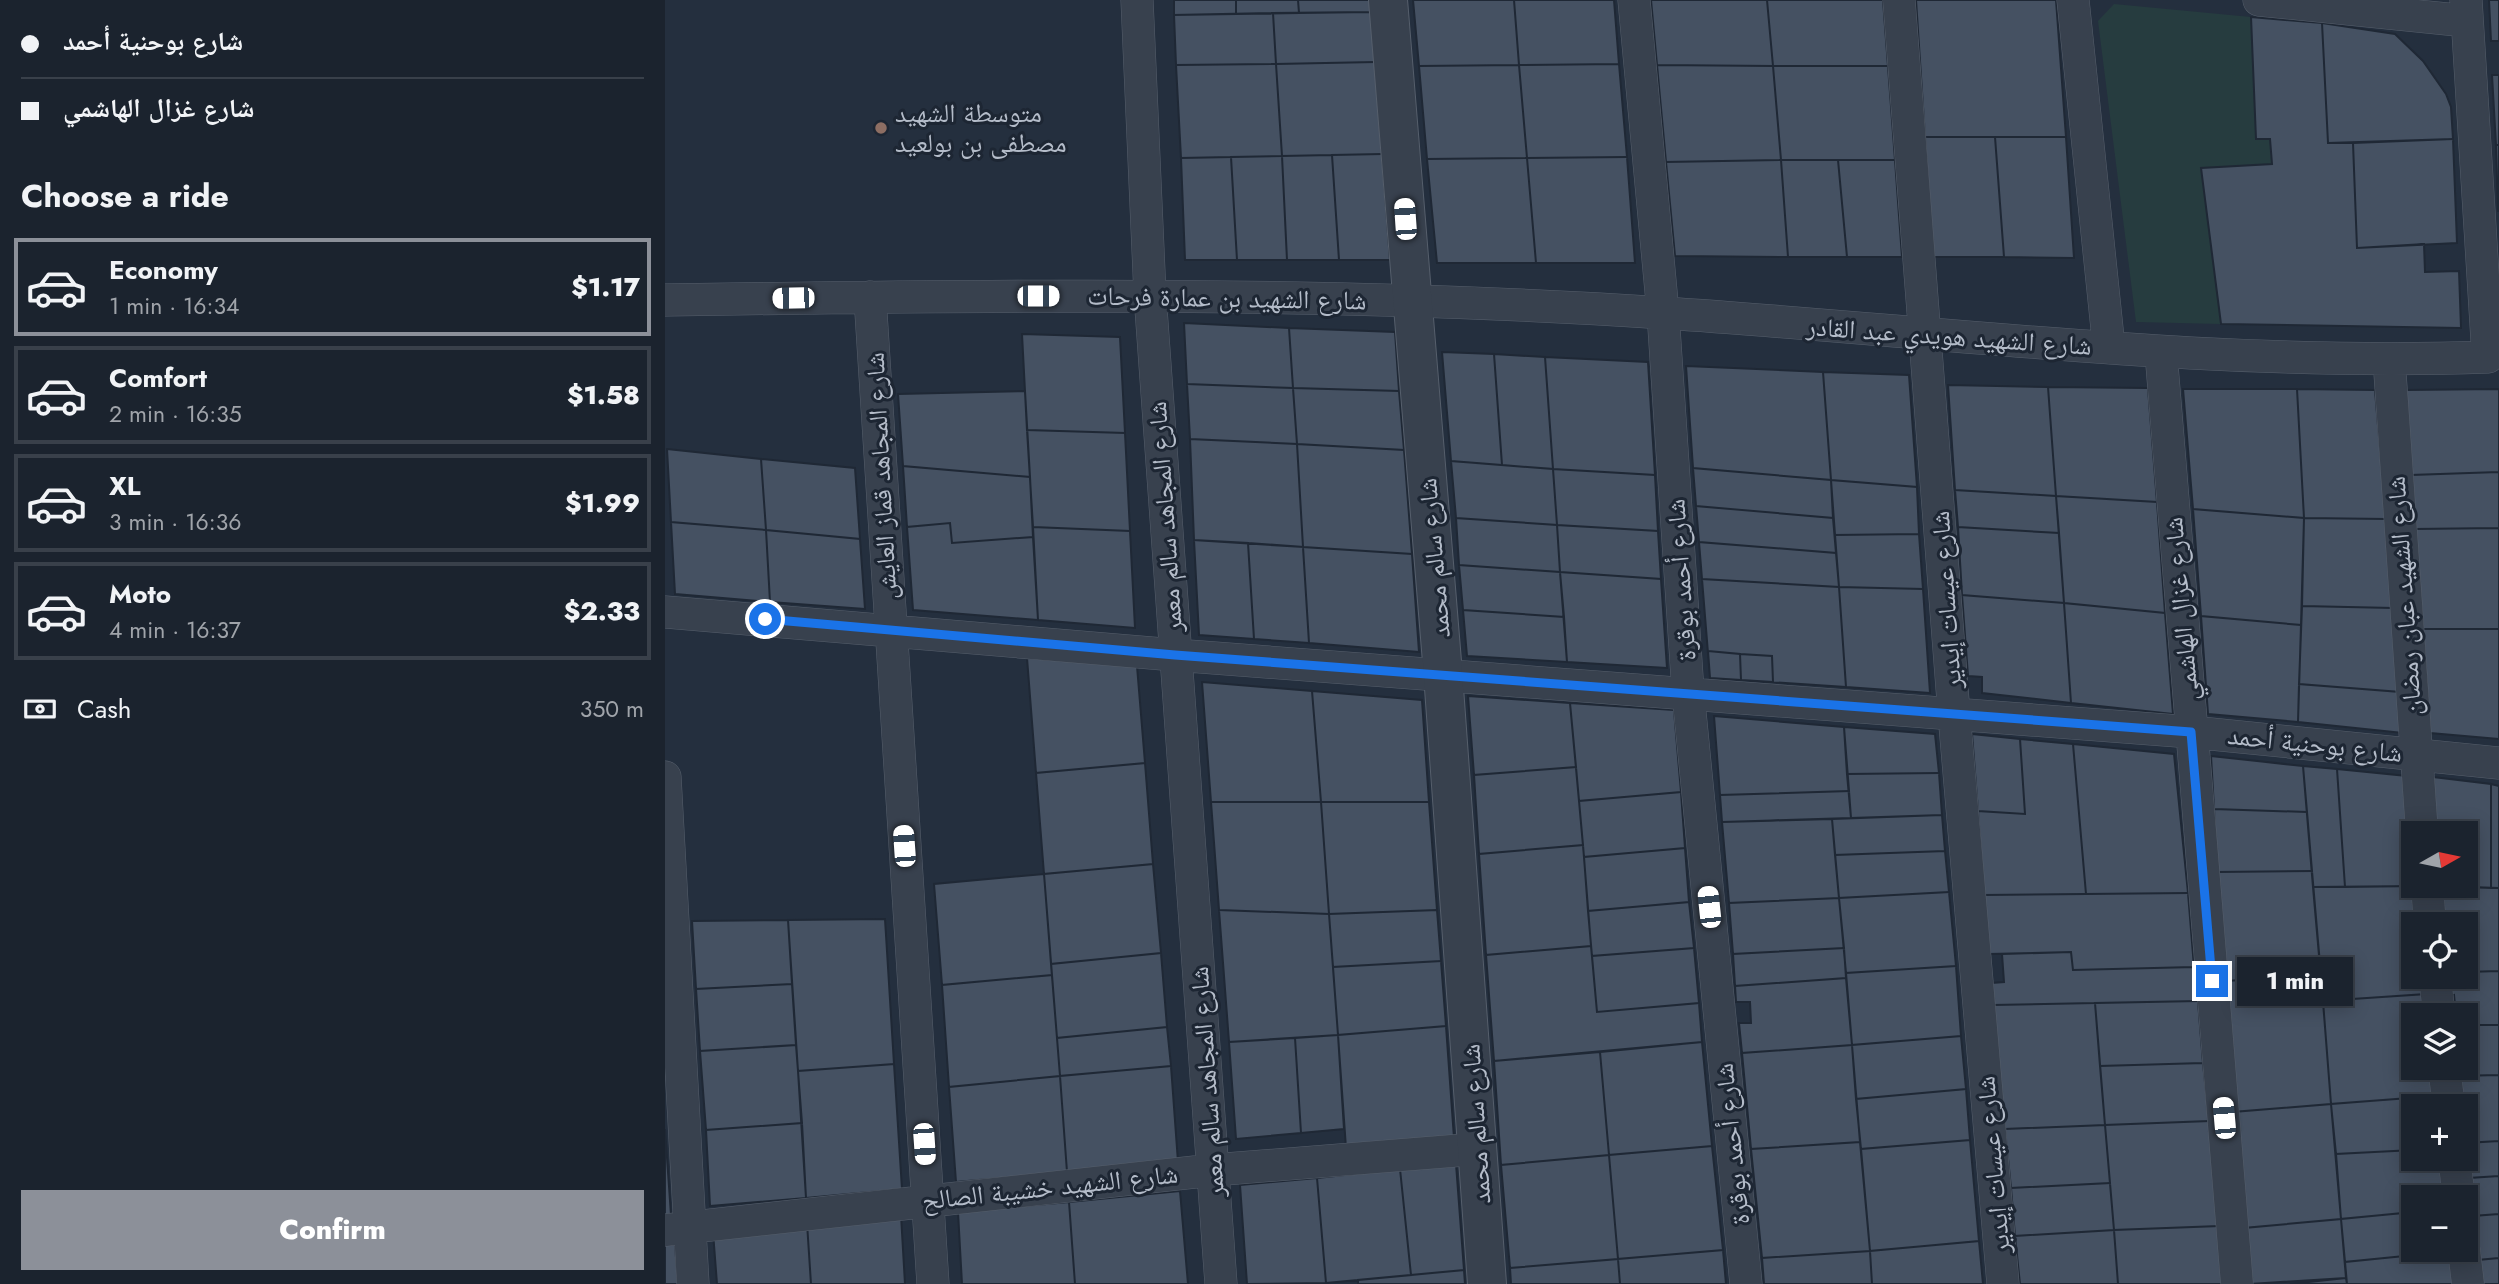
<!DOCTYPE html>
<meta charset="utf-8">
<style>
:root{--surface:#1b232e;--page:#282f3a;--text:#f1f3f6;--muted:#a0a4aa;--line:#39404a;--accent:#8c9099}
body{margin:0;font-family:Jost,"Noto Naskh Arabic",sans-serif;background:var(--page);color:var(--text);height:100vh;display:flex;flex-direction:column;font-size:26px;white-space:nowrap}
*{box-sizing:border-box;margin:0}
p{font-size:23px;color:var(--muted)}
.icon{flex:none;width:38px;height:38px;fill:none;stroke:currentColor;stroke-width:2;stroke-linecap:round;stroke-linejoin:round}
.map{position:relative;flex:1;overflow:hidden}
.drawer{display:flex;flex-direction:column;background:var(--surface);width:665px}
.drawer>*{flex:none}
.hud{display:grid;align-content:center;height:154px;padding:0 21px;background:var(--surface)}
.needle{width:46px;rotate:81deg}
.buttons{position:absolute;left:1736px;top:821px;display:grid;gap:14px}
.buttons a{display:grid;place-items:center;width:77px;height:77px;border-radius:0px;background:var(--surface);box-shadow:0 4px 18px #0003,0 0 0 2px var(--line);font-size:35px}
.end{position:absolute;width:32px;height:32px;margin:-16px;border:9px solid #1a73e8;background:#fff;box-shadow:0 0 0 4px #fff}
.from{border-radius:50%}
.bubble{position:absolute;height:49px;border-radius:0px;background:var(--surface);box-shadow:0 4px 18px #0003,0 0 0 2px var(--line);font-size:23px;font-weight:800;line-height:49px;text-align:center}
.car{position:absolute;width:21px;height:42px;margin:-21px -10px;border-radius:9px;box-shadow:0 0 5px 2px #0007;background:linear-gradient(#fff 24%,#345 0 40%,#fff 0 76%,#345 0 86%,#fff 0)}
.hud b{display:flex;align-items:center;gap:24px;height:66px;font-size:26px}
.hud b+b{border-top:2px solid var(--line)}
.hud i{width:18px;height:18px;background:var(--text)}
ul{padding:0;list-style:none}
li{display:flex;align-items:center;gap:21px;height:98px;margin:0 14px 10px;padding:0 7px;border:4px solid var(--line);border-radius:0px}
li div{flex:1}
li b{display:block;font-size:26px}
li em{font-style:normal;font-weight:800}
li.selected{border-color:var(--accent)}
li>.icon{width:63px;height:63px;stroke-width:1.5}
h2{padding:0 21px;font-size:32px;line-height:84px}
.pay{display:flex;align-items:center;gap:18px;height:77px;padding:0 21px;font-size:26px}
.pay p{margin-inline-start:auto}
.primary-button{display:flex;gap:14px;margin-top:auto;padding:14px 21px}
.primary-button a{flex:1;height:80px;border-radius:0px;background:var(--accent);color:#fff;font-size:28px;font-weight:800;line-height:80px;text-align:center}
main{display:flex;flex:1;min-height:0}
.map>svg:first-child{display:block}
.green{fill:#263c3f}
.building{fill:#455162;stroke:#1f2835;stroke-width:2}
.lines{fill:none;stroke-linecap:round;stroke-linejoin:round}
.minor-casing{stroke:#565f6c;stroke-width:33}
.tertiary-casing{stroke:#565f6c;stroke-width:40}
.minor{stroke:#38414e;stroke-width:32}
.tertiary{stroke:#38414e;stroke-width:38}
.route{stroke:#1a73e8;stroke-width:9}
.education-dot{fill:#8d6e63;stroke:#1d2633;stroke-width:2.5}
.labels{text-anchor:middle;stroke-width:6;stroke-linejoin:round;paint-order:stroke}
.poi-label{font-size:26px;fill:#b4bcc9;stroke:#1d2633;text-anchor:start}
.street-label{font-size:26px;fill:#b4bcc9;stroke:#1d2633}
</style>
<main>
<section class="drawer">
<div class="hud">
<b><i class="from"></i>شارع بوحنية أحمد</b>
<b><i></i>شارع غزال الهاشمي</b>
</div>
<h2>Choose a ride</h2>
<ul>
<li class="selected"><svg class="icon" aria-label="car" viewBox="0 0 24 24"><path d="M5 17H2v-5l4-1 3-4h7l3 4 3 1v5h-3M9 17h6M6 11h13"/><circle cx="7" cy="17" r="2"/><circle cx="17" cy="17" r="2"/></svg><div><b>Economy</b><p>1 min · 16:34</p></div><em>$1.17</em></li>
<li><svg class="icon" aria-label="car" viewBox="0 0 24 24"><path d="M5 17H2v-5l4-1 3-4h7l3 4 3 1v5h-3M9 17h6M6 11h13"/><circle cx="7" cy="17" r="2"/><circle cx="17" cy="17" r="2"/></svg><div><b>Comfort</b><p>2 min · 16:35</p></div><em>$1.58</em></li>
<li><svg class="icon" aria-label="car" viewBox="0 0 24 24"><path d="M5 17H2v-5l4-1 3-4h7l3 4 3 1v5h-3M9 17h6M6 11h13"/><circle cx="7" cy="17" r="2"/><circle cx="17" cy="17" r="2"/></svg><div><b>XL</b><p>3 min · 16:36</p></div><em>$1.99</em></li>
<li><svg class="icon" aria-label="car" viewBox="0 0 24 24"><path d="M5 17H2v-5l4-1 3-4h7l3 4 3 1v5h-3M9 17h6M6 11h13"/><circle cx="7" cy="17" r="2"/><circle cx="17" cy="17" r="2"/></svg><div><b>Moto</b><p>4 min · 16:37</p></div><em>$2.33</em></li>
</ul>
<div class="pay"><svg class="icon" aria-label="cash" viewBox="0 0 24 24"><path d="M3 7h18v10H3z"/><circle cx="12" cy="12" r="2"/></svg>Cash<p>350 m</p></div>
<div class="primary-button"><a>Confirm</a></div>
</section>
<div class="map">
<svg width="1834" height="1284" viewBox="0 0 1834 1284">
<rect width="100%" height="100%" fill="#242f3e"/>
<path class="green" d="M1449 4 1586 17 1591 138 1605 139 1607 164 1536 168 1556 324 1471 322 1433 21Z"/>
<path class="building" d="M509 0H571V14L509 15Z
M571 0H633L634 13 571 14Z
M633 0H706V12L634 13Z
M748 0H849L854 65 754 66Z
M849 0H949L954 64 854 65Z
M986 0H1102L1108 66 992 65Z
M1102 0H1218L1223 66H1108Z
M1251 0H1391L1401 137H1260Z
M1824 0H1834V41H1826Z
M706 12 710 62 611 64 608 13Z
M608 13 611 64 511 65 509 15Z
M1586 17 1657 23 1663 143H1688L1692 248 1759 244 1760 272 1794 271 1796 328 1556 324 1536 168 1607 164 1605 139H1591Z
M1657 23 1730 34 1758 61 1781 94 1786 107 1788 139 1663 143Z
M710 62 717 154 617 156 611 64Z
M611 64 617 156 516 158 511 65Z
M954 64 962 157 862 158 854 65Z
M854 65 862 158 762 159 754 66Z
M992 65 1108 66 1116 160 1001 162Z
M1108 66H1223L1230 160H1116Z
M1827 75H1834V145H1831Z
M1260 137H1330L1339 257H1268Z
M1330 137H1401L1409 258 1339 257Z
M1788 139 1792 243 1692 248 1688 143Z
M1831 145H1834V211H1833Z
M717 154 725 260H674L667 155Z
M667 155 674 260H622L617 156Z
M617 156 622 260H572L566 157Z
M566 157 572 260H520L516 158Z
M962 157 970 263H871L862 158Z
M862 158 871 263H772L762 159Z
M1116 160H1173L1182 257H1123Z
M1116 160 1123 257 1010 256 1001 162Z
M1173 160H1230L1237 257H1182Z
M519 323 624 328 628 388 522 384Z
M624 328 730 332 734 391 628 388Z
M357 334 455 337 460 433 362 430Z
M777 352 829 354 837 465 786 461Z
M829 354 880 357 888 469 837 465Z
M880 357 983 362 990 475 888 469Z
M1021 366 1158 372 1166 480 1028 468Z
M1158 372 1244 375 1252 487 1166 480Z
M522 384 628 388 632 444 525 439Z
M1283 385 1383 387 1391 496 1290 490Z
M1383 387 1483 388 1492 502 1391 496Z
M628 388 734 391 739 450 632 444Z
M1518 389H1632L1639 518 1528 509Z
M1632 389 1710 390 1721 519 1639 518Z
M1834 389V472L1746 475 1740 390Z
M360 391 365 477 238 466 233 394Z
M362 430 460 433 465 531 368 527Z
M525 439 632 444 638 547 529 540Z
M632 444 739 450 747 554 638 547Z
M2 449 96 459 101 530 6 522Z
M96 459 190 468 195 539 101 530Z
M786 461 888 469 892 525 791 518Z
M238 466 365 477 368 537 287 543 285 523 242 527Z
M1028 468 1166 480 1168 518 1031 506Z
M888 469 990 475 993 531 892 525Z
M1834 472V528L1750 529 1746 475Z
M1166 480 1252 487 1254 534 1170 535Z
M1290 490 1391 496 1394 533 1293 527Z
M1391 496 1492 502 1500 613 1399 603Z
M1031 506 1168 518 1171 553 1034 542Z
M1528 509 1639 518 1636 625 1536 616Z
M791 518 892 525 895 572 794 565Z
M1639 518 1721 519 1728 608 1637 606Z
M6 522 101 530 105 602 10 594Z
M285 523 287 543 368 537 373 620 248 610 242 527Z
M892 525 993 531 996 579 895 572Z
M368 527 465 531 470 628 373 620Z
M1293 527 1394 533 1399 603 1297 595Z
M1834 528V629H1758L1750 529Z
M101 530 195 539 200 609 105 602Z
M1254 534 1258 589 1174 587 1170 535Z
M529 540 583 543 589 639 534 635Z
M1034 542 1171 553 1174 587 1037 579Z
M583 543 638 547 644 643 589 639Z
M638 547 747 554 754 652 644 643Z
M794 565 895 572 899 617 798 610Z
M895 572 996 579 1002 668 902 662Z
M1037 579 1174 587 1181 687 1045 678Z
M1174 587 1258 589 1265 693 1181 687Z
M1297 595 1399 603 1406 703 1317 693V677L1303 676Z
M1399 603 1500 613 1508 714 1406 703Z
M1637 606 1728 608 1735 692 1634 684Z
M798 610 899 617 902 662 802 656Z
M1536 616 1636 625 1633 722 1543 714Z
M1758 629H1834V739L1765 733Z
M1043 651 1075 654 1076 680 1045 678Z
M1075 654 1107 656 1108 682 1076 680Z
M362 658 472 666 480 763 371 773Z
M537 682 647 691 656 802H546Z
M1634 684 1735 692 1738 733 1633 722Z
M647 691 757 700 764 802H656Z
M803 696 905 703 911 767 809 775Z
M905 703 1009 710 1016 792 914 801Z
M1049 716 1179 727 1184 791 1055 795Z
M1179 727 1270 734 1274 773 1182 774Z
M1307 734 1355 739 1360 814 1313 811Z
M1355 739 1408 744 1421 894 1319 895 1313 811 1360 814Z
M1408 744 1509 754 1523 893 1421 894Z
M1546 756 1638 766 1642 812 1549 809Z
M480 763 488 864 379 874 371 773Z
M1638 766 1672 769 1680 887H1648Z
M911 767 918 845 814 854 809 775Z
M1672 769 1742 776 1748 886H1752L1680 887Z
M1274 773 1277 815 1186 818 1182 774Z
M1768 777 1826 784V888L1775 886H1801V833H1771Z
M1826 784 1834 786V888H1826Z
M1184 791 1186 818 1057 822 1055 795Z
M1016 792 1020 848 919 857 914 801Z
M546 802H656L664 914 554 910Z
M656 802H764L772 910 664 914Z
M1549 809 1642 812 1647 871 1552 872Z
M1277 815 1280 851 1170 855 1167 819Z
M1167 819 1174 898 1064 903 1057 822Z
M918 845 926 946 821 955 814 854Z
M1020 848 1024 902 923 911 919 857Z
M1280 851 1284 892 1174 898 1170 855Z
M488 864 496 953 386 964 379 874Z
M1647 871 1656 976 1559 981 1552 872Z
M379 874 387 975 277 985 269 884Z
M1752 886 1755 924H1748V976H1760L1761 994 1658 1001 1648 887Z
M1775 886 1834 888V971L1801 972V924H1777Z
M1284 892 1291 966 1181 973 1174 898Z
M1523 893 1529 967 1408 970 1406 952 1324 954 1319 895Z
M1174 898 1179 948 1068 954 1064 903Z
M1024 902 1029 948 927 956 923 911Z
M554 910 664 914 673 1035 564 1042Z
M772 910 776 961 668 967 664 914Z
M220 919 229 1064 133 1071 123 920Z
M123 920 127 984 31 989 27 921Z
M926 946 932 1012 1034 1003 1037 1042 829 1061 821 955Z
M1029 948 1034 1003 932 1012 927 956Z
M1179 948 1181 978 1070 986 1068 954Z
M1406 952 1408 970 1529 967 1533 1001 1328 1005 1326 983 1339 982 1337 954Z
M496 953 502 1027 392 1038 386 964Z
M776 961 781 1026 673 1035 668 967Z
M1291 966 1296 1036 1187 1045 1181 973Z
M1834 971V1025H1801V1015H1791L1789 995 1782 996 1781 976H1801V972Z
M387 975 395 1076 284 1087 277 985Z
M1656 976 1666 1104 1568 1112 1559 981Z
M1181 978 1187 1045 1077 1053 1074 1023H1086L1085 1002H1071L1070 986Z
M127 984 131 1045 35 1051 31 989Z
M1761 994 1763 1015H1748V1068H1767L1770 1096 1666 1104 1658 1001Z
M1533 1001 1538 1063 1435 1066 1430 1003Z
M1430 1003 1440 1125 1340 1129 1328 1005Z
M1801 1025H1834V1075L1791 1076 1790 1068H1801Z
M781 1026 789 1138 681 1148 673 1035Z
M502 1027 506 1066 395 1076 392 1038Z
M673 1035 679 1129 636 1133 630 1038Z
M1296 1036 1301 1089 1191 1099 1187 1045Z
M630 1038 636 1133 571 1139 564 1042Z
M1037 1042 1047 1146 944 1155 935 1052Z
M131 1045 137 1123 41 1130 35 1051Z
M1187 1045 1195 1142 1086 1149 1077 1053Z
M935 1052 944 1155 836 1165 829 1061Z
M1538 1063 1544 1121 1440 1125 1435 1066Z
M229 1064 237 1189 141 1198 133 1071Z
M506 1066 513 1162 402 1172 395 1076Z
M1834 1075V1141L1801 1143V1106H1795L1791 1076Z
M395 1076 402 1172 291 1182 284 1087Z
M1301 1089 1305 1140 1196 1149 1191 1099Z
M1770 1096 1771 1106H1748V1150L1671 1154 1666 1104Z
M1666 1104 1676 1219 1579 1228 1568 1112Z
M1544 1121 1554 1226 1449 1230 1440 1125Z
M137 1123 141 1198 45 1206 41 1130Z
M1440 1125 1445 1183 1346 1188 1340 1129Z
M0 1129 6 1215H0Z
M1305 1140 1314 1241 1205 1251 1196 1149Z
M1834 1141V1176L1804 1178 1801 1143Z
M1195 1142 1205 1251 1097 1258 1086 1149Z
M1047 1146 1058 1250 953 1259 944 1155Z
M1748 1150V1158H1776L1779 1197H1748V1212L1676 1219 1671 1154Z
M944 1155 953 1259 845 1268 836 1165Z
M791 1164 799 1270 746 1275 735 1169Z
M735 1169 746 1275 661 1283 652 1178Z
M1834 1176V1214L1808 1216 1804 1178Z
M652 1178 661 1283 582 1284 575 1185Z
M1445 1183 1449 1230 1350 1236 1346 1188Z
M515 1191 523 1284H410L404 1202Z
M404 1202 410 1284H297L293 1212Z
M1748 1212V1250L1789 1251 1680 1262 1676 1219Z
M1834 1214V1258L1813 1260 1808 1216Z
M236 1215 240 1284H146L142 1223Z
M1676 1219 1681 1278 1585 1284 1579 1228Z
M142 1223 146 1284H52L48 1232Z
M1554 1226 1559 1284H1453L1449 1230Z
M1449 1230 1453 1284H1355L1350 1236Z
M1314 1241 1318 1284H1207L1205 1251Z
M10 1244 13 1284H0V1245Z
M1058 1250 1061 1284H955L953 1259Z
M1205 1251 1207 1284H1099L1097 1258Z
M1789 1251 1792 1284H1682L1680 1262Z
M1834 1258V1284H1816L1813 1260Z
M953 1259 955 1284H846L845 1268Z
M799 1270 800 1284H693V1280Z
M1681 1278 1682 1284H1625Z"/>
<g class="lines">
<defs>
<path id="minor" d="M472 0 485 295 556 1284
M969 0 998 313 1023 692 1081 1284
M1234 0 1289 714 1338 1284
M1408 0 1444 348
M1594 0 1802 21
M205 297 268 1284
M0 300C333 295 667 291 999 313 1273 331 1547 367 1823 357L1801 0
M1496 353 1572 1284
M1724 359 1757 833
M0 612 510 655 1526 732 1834 763
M0 777 28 1284
M1762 886 1765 924
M1770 976 1774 1015
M1779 1068 1784 1106
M1789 1158 1794 1197
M0 1230 548 1170 812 1149
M1799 1250 1803 1284"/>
<path id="tertiary" d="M723 0 778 674 822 1284"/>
</defs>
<use href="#minor" class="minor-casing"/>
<use href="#tertiary" class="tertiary-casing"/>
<use href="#minor" class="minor"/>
<use href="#tertiary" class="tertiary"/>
</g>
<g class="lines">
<path class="route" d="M100 619 510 655 1526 732 1547 981"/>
</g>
<circle class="education-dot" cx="216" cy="128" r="7"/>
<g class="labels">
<g class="poi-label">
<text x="230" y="122">متوسطة الشهيد<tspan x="230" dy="30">مصطفى بن بولعيد</tspan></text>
</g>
<g class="street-label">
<text transform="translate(562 298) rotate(1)" y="9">شارع الشهيد بن عمارة فرحات</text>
<text transform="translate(1284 336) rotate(4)" y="9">شارع الشهيد هويدي عبد القادر</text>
<text transform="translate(216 476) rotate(-93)" y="9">شارع المجاهد قماز العايش</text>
<text transform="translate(500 517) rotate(-94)" y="9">شارع المجاهد سالم معمر</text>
<text transform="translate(769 558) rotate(-95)" y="9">شارع سالم محمد</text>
<text transform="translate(1016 580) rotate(-94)" y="9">شارع أحمد بوقرة</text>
<text transform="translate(1739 596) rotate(-94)" y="9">شارع الشهيد عبان رمضان</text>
<text transform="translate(1281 600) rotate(-94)" y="9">شارع عيسات إيدير</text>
<text transform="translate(1516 609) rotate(-95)" y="9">شارع غزال الهاشمي</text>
<text transform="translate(1650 744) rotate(6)" y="9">شارع بوحنية أحمد</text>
<text transform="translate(542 1082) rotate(-94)" y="9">شارع المجاهد سالم معمر</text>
<text transform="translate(811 1124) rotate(-94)" y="9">شارع سالم محمد</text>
<text transform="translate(1067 1144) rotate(-96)" y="9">شارع أحمد بوقرة</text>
<text transform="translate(1328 1165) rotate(-95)" y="9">شارع عيسات إيدير</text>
<text transform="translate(385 1187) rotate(-6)" y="9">شارع الشهيد خشيبة الصالح</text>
</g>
</g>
</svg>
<div class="buttons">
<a><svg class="needle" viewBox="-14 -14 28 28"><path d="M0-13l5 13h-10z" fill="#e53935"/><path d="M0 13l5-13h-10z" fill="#a0a4aa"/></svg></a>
<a><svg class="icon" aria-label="locate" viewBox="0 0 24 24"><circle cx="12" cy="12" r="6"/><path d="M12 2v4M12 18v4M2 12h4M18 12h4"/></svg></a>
<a><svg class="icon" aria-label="layers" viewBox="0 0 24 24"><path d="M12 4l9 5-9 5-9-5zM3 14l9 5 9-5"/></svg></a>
<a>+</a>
<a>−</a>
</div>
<i class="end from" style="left:100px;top:619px"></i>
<i class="end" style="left:1547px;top:981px"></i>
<div class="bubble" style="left:1572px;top:957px;width:116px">1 min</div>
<i class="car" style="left:740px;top:219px;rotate:356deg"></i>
<i class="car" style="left:373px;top:296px;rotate:90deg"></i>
<i class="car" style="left:128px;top:298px;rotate:269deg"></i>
<i class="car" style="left:239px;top:846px;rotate:356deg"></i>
<i class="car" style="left:1044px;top:907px;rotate:354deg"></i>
<i class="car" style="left:1559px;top:1118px;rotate:355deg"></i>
<i class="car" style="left:259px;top:1144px;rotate:176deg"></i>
</div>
</main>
